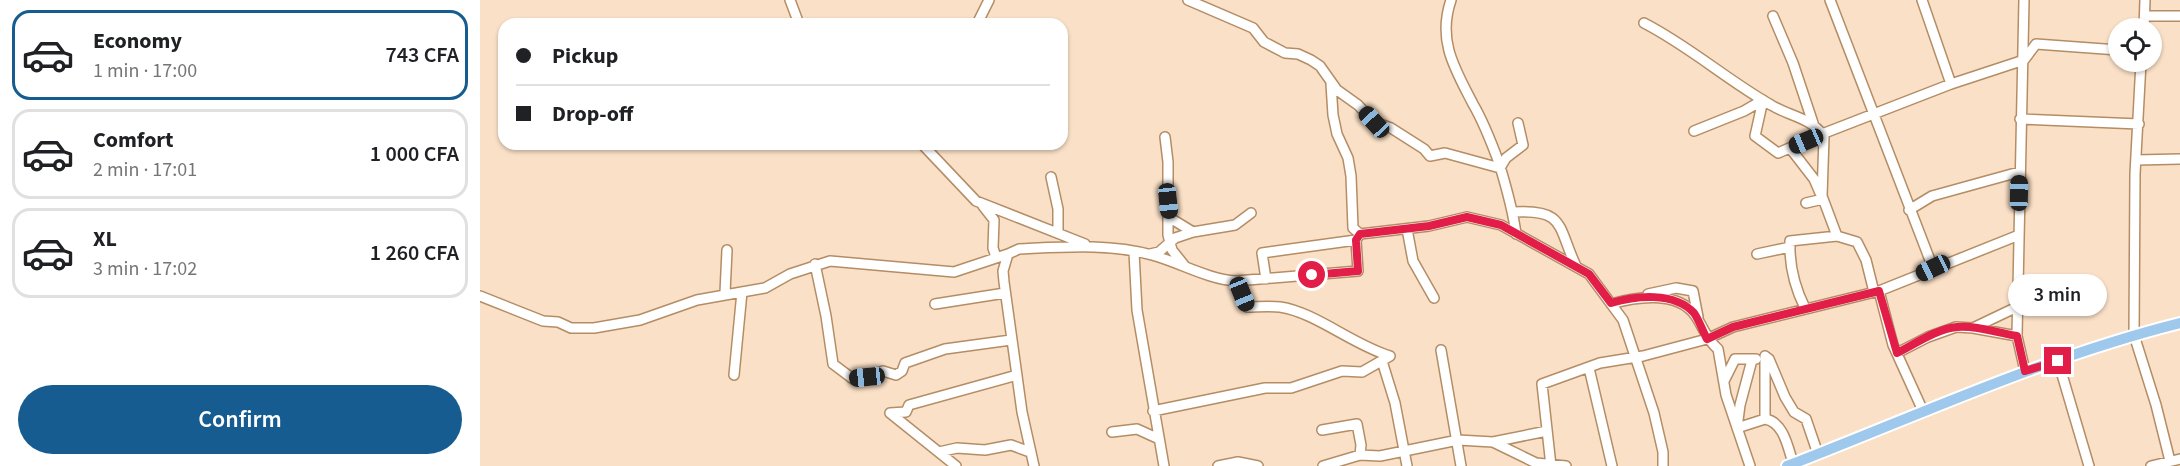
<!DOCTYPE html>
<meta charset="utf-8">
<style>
:root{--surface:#fff;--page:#f2f2f2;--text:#202124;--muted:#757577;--line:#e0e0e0;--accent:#165c91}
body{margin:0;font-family:"Source Sans 3",sans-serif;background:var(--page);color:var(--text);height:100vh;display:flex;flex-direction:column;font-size:22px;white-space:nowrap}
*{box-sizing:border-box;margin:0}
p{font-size:20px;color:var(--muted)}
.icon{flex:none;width:33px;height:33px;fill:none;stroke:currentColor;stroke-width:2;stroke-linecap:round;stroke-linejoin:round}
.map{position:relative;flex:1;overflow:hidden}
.details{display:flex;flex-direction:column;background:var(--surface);width:480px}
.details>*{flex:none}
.hud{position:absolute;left:18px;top:18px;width:570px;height:132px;border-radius:18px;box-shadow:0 2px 4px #0004;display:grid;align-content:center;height:132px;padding:0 18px;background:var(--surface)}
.fabs{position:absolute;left:1628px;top:18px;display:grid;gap:12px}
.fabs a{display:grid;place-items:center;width:54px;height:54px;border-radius:50%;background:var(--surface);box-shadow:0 2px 4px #0004;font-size:30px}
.end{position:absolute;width:27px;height:27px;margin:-14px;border:8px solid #e11d48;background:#fff;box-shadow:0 0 0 3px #fff}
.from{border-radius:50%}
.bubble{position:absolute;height:42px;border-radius:21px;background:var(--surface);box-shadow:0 2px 4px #0004;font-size:20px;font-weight:600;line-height:42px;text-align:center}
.car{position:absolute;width:18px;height:36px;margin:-18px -9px;border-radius:8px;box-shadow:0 0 4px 2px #0007;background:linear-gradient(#222 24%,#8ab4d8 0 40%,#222 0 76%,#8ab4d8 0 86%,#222 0)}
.hud b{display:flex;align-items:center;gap:21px;height:57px;font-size:22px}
.hud b+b{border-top:2px solid var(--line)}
.hud i{width:15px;height:15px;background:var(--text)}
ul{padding:10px 0 0;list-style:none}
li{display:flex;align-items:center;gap:18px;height:90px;margin:0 12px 9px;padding:0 6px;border:3px solid var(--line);border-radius:18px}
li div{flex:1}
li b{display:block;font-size:22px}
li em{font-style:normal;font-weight:600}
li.on{border-color:var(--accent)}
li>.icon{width:54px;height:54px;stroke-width:1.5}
.cta{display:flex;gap:12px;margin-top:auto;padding:12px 18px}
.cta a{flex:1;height:69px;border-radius:36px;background:var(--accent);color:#fff;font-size:24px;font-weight:600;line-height:69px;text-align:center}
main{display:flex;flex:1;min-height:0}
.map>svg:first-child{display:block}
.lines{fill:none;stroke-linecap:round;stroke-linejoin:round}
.minor-casing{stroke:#b48d65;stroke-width:12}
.major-casing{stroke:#fff;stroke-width:14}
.minor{stroke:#fff;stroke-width:9}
.major{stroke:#9ec8ec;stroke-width:10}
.route{stroke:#e11d48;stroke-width:8}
</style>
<main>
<section class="details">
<ul>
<li class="on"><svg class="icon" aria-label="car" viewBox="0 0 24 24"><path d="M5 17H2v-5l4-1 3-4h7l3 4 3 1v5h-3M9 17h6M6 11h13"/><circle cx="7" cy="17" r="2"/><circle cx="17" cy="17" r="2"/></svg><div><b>Economy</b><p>1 min · 17:00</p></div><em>743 CFA</em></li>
<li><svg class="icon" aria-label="car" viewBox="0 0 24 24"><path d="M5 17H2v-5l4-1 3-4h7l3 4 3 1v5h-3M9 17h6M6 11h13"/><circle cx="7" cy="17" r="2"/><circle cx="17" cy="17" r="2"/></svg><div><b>Comfort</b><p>2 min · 17:01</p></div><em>1 000 CFA</em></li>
<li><svg class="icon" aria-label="car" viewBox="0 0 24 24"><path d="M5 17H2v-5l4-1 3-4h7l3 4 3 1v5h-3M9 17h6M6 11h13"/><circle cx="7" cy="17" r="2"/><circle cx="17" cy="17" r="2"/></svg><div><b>XL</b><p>3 min · 17:02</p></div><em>1 260 CFA</em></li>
</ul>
<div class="cta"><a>Confirm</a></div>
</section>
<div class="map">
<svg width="1700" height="466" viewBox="0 0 1700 466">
<rect width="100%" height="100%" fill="#fae0c7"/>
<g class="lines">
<defs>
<path id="minor" d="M310 0 319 24
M708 0 773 28 784 42 805 53 818 54 831 60 840 66 857 90 878 105 894 122 911 128 944 149 950 156 965 153 1020 168 1026 158 1043 145 1038 123
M971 0C957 41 975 69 993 104 1003 121 1012 144 1019 163 1026 186 1033 210 1036 234
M1350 0 1453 268
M1442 0 1471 84
M1544 0 1537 336 1545 371
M1293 16 1313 63 1333 123
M1665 16H1700
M1164 23C1209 46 1247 80 1291 105 1309 116 1329 117 1342 134L1471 84 1544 60 1556 44 1638 50
M497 24 509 0
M1664 28 1665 0
M1661 62 1655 174 1654 335 1676 405 1690 461
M851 84 853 115 857 134 868 158 871 176 873 228 880 234
M1283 100 1275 136 1298 153 1342 134 1344 137 1342 196 1357 236 1377 242 1386 260 1394 292
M1540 119 1659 124
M1214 131 1264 111 1283 100
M685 137 688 162V235L692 250 704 265
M442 144 496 201 605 244
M1310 148 1334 179 1340 193
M1657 160 1700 159
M571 177 578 209V233
M1326 203 1343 199
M503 206 514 220 513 248 516 257
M1429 210 1452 196 1539 172
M1033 212C1086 209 1077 226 1096 266
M690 218 713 232 755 225 771 213
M927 229 933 261 954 298
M654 252 657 310 684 466
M670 254 679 252 695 238 713 232
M1277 254 1310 247
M335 264 346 316 353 364 373 379 387 377 403 371 416 375 422 371 425 363 465 349 531 340
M786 279 782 253 876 240
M756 281 767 307C777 307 789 306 800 307 835 312 873 345 910 356
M1399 291 1413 345 1443 411
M245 293 247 250
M1168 294 1196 288 1213 291 1218 317
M0 296 63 321 78 322 91 328H114L160 320 217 300 262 292
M455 304 525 293
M1131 304C1155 297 1197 290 1215 315 1224 328 1226 339 1238 349L1246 395 1270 466
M1325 308C1314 286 1309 266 1310 241L1357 236
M1493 328 1537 336
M961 350 981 466
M1417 353 1448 337 1476 327 1493 328 1537 307
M1285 356 1289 359 1305 397 1314 412 1326 419 1338 454
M1272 360 1260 405 1257 428 1285 419V356
M902 361 915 403 927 466
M1578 361 1609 466
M1109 368 1132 466
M254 375 262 292 285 288 310 274 350 261 474 272 528 254
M1244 381 1255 359H1276
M673 411 785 388H811L862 371 882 372 910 356
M410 413 426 412 429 405 537 375
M410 413 476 466
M1285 419C1304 422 1308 448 1313 463
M842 430 877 424 881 445 880 455
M632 432 657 429 679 439
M1013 442 1067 431
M459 452 477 448 505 450 531 445 550 452
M554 466 542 412 524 282 523 271 528 254 539 249C583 247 629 243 672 255 701 263 727 279 756 281L878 271 876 240 880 234 949 226 987 217 1021 225 1109 274 1143 320 1174 413 1183 452V466
M738 466 758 462 778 466
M843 466 880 455 900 456 978 440 1013 442 1056 463 1086 466
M1071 466 1062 384 1120 363 1163 356 1227 339 1253 327 1399 291 1539 235
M1671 466 1700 459"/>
<path id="major" d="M1307 466C1437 416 1564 357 1700 323"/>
</defs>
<use href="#minor" class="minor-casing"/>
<use href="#major" class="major-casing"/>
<use href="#minor" class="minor"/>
<use href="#major" class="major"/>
</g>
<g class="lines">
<path class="route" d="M832 275 878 271 876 240 880 234 949 226 987 217 1021 225 1109 274 1131 303C1155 296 1194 291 1214 313 1219 320 1223 332 1227 339L1253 327 1399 291 1417 353C1435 344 1456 329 1477 327 1496 325 1518 333 1537 336L1545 371 1578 361"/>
</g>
</svg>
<div class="fabs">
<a><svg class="icon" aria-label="locate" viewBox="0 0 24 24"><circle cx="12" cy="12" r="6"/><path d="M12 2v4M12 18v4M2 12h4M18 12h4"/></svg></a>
</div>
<i class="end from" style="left:832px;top:275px"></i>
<i class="end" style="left:1578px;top:361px"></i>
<div class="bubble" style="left:1528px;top:274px;width:99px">3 min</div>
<i class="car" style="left:894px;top:122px;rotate:317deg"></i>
<i class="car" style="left:1326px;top:141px;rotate:247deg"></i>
<i class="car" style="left:1539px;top:193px;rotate:1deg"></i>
<i class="car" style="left:688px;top:201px;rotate:174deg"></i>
<i class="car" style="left:1453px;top:268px;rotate:245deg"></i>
<i class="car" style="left:762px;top:294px;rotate:158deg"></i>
<i class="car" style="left:387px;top:377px;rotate:264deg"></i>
<div class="hud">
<b><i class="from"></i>Pickup</b>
<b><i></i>Drop-off</b>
</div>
</div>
</main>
